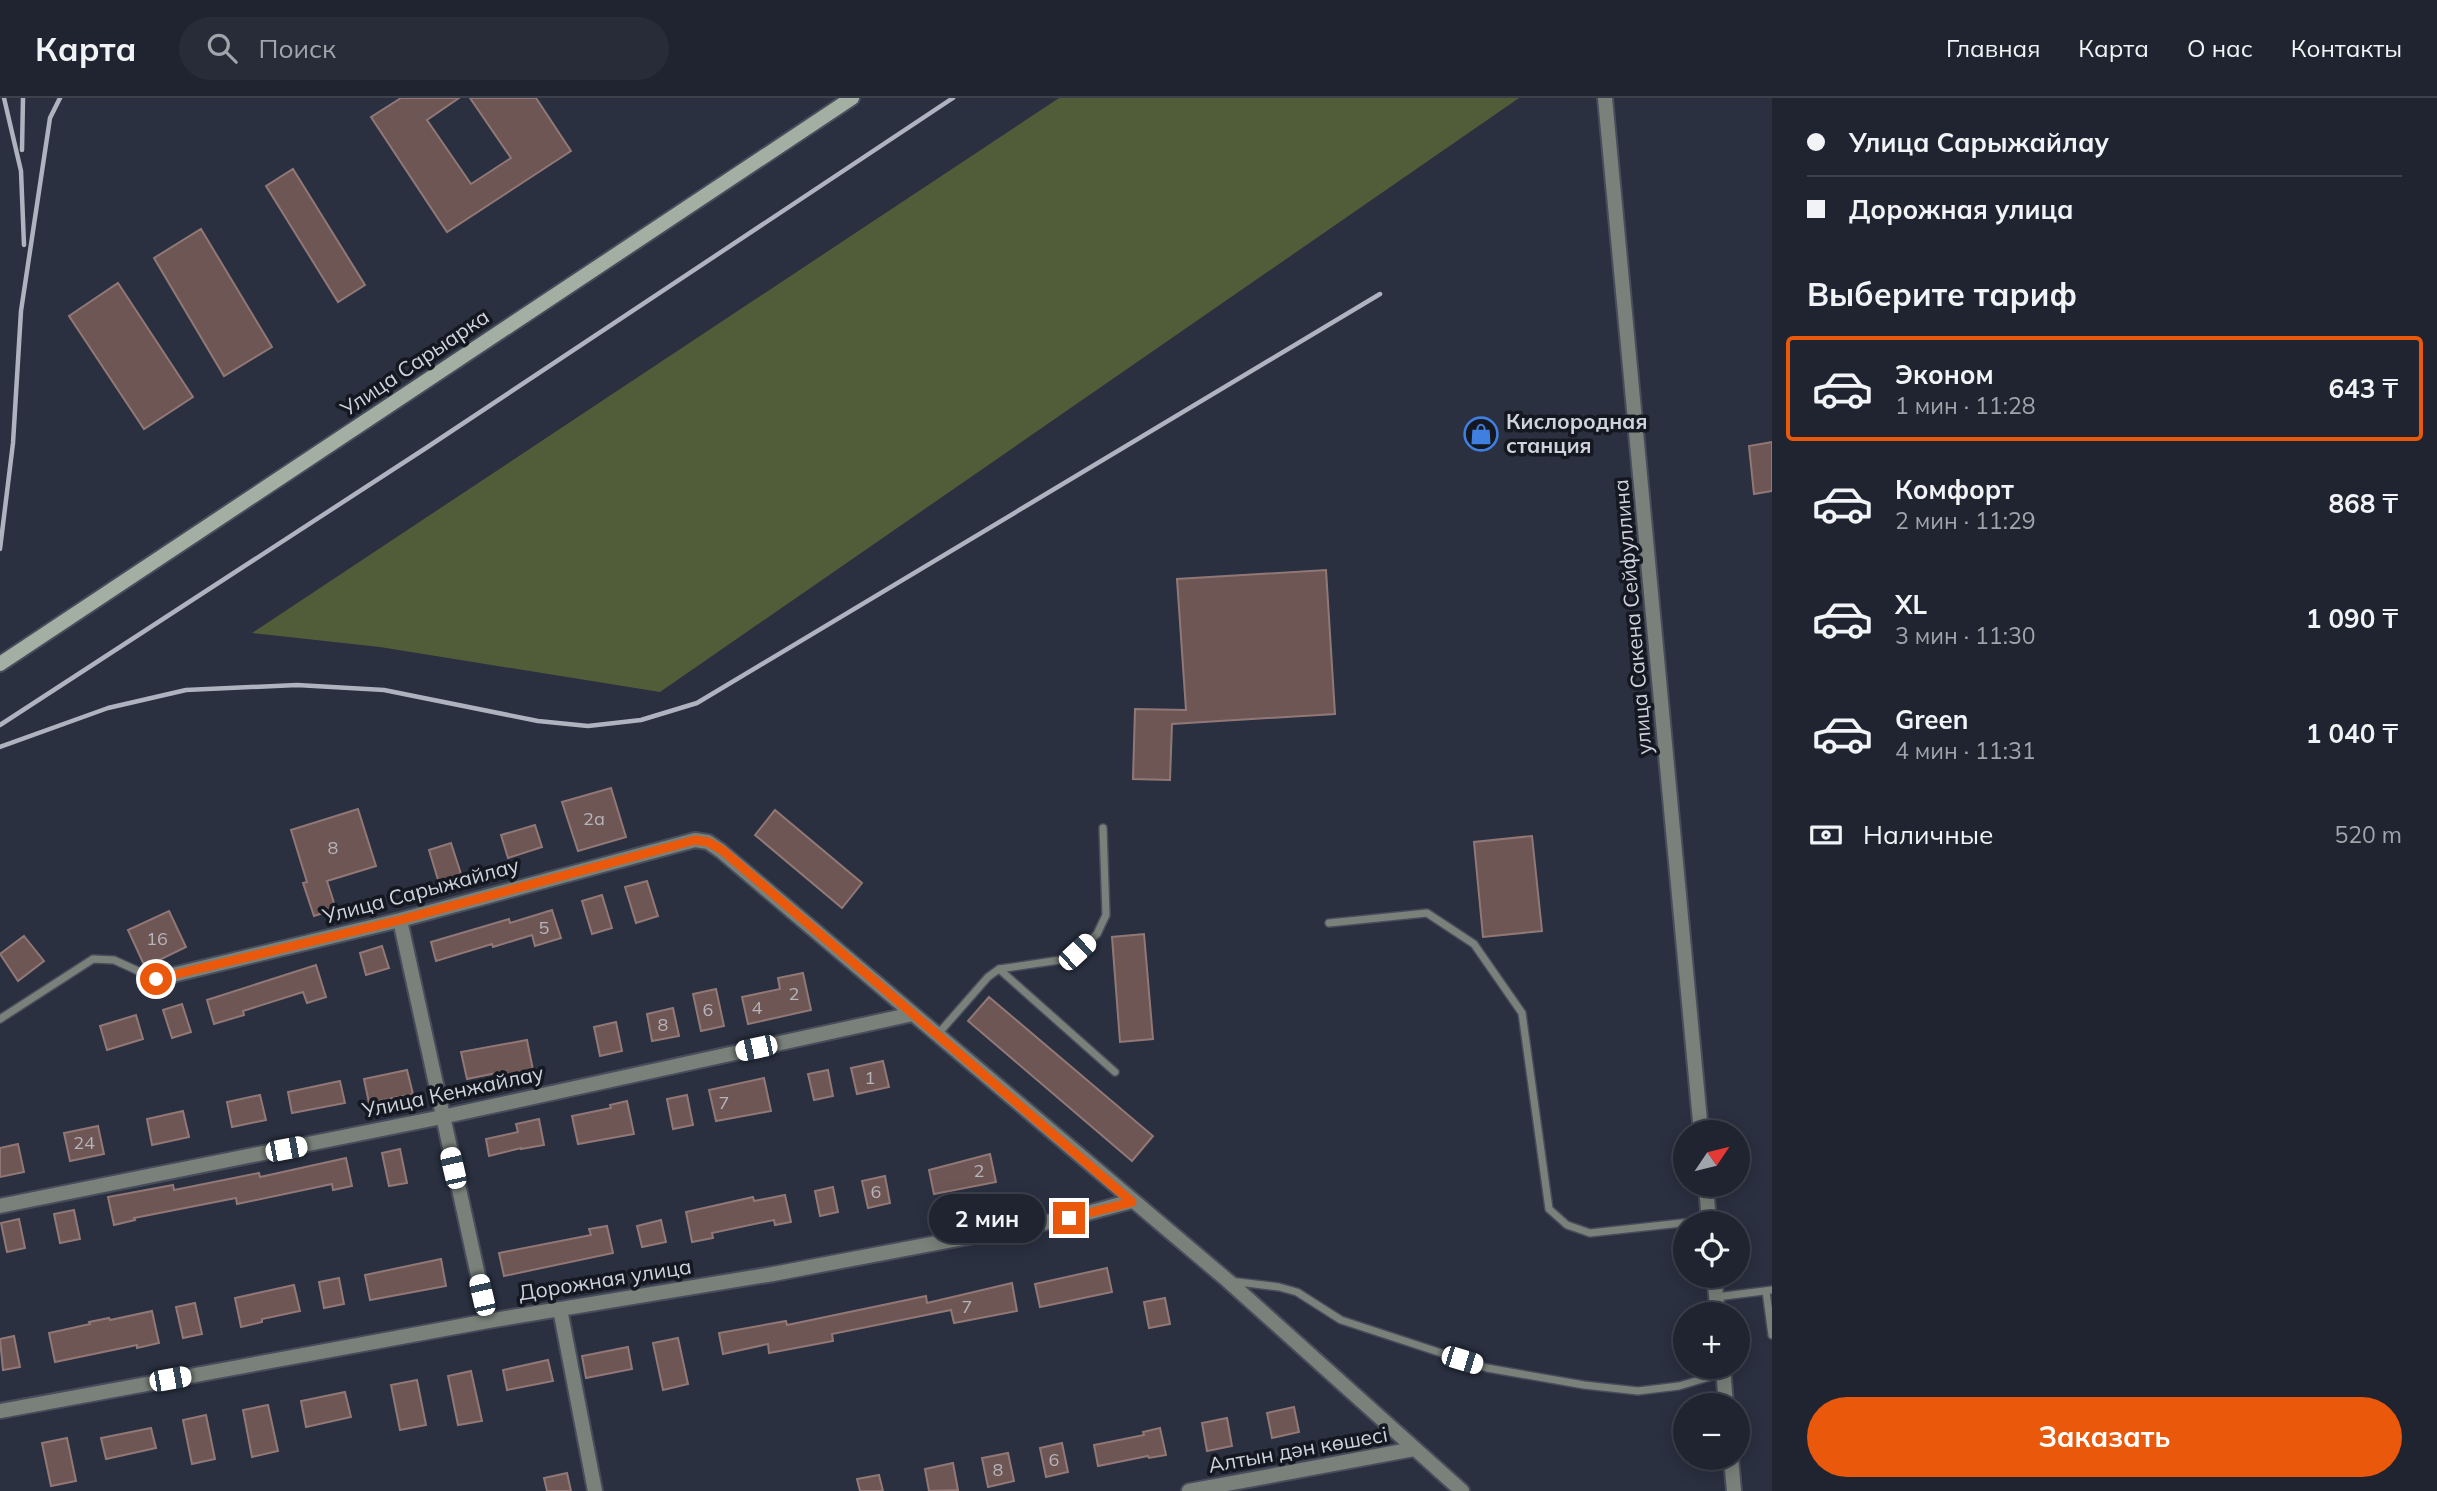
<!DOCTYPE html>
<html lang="ru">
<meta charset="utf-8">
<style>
:root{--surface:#202430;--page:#282c38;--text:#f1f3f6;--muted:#a2a4ab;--line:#3d414c;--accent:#ea580c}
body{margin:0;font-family:Mulish,sans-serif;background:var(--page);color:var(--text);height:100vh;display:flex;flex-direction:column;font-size:26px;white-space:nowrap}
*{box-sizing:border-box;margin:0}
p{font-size:23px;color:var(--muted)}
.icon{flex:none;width:38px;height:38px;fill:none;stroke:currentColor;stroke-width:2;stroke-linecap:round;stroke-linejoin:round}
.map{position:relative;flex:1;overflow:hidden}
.panel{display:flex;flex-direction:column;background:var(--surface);width:665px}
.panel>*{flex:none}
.banner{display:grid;align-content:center;height:154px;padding:0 35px;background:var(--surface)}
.needle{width:46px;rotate:55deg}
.tools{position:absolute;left:1673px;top:1022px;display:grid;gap:14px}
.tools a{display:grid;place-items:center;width:77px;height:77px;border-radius:50%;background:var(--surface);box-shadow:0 4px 18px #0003,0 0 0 2px var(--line);font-size:35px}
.end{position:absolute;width:32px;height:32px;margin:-16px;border:9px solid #ea580c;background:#fff;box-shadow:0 0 0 4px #fff}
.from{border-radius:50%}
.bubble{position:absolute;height:49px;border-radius:24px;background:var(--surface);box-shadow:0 4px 18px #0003,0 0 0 2px var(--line);font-size:23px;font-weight:700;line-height:49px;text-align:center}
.car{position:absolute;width:21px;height:42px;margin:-21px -10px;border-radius:9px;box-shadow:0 0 5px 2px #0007;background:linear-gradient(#fff 24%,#345 0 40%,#fff 0 76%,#345 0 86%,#fff 0)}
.banner b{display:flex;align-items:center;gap:24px;height:66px;font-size:26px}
.banner b+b{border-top:2px solid var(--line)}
.banner i{width:18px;height:18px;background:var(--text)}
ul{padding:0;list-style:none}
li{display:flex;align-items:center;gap:21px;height:105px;margin:0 14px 10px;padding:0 21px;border:4px solid transparent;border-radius:7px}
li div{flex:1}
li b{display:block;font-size:26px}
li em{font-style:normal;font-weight:700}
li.active{border-color:var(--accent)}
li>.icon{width:63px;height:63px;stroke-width:1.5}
h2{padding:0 35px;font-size:32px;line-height:84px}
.pay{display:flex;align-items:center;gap:18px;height:77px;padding:0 35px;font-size:26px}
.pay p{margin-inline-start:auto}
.primary-button{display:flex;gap:14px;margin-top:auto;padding:14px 35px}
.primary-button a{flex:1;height:80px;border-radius:42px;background:var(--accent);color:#fff;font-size:28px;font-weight:700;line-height:80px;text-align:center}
header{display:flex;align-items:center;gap:42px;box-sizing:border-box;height:98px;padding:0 35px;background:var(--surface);border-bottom:2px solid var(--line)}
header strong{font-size:33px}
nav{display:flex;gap:38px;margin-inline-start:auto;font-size:24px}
.search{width:490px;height:63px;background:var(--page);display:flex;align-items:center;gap:18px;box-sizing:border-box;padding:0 24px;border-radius:38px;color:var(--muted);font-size:26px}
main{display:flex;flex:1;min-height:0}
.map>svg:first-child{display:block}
.green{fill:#515d39}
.building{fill:#6e5655;stroke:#917876;stroke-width:2}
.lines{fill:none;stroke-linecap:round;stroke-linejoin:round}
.service-casing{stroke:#484d5c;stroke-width:10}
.minor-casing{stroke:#484d5c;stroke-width:18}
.tertiary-casing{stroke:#484d5c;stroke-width:18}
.secondary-casing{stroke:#484d5c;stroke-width:18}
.service{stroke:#7a817a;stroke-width:7}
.minor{stroke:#7a817a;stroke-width:14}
.tertiary{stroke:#7a817a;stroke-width:14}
.secondary{stroke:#a4afa3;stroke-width:14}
.rail{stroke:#afb3bf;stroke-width:4.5}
.route{stroke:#ea580c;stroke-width:9}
.labels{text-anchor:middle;stroke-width:7;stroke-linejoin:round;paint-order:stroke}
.number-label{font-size:18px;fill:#b7b4bc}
.street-label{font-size:21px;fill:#cfd3de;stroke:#151820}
.poi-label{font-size:21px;font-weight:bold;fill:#cfd3de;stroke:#151820;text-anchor:start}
</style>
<header>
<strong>Карта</strong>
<div class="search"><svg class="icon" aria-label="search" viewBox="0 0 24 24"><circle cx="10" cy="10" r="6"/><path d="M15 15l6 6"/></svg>Поиск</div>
<nav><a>Главная</a><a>Карта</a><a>О нас</a><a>Контакты</a></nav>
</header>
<main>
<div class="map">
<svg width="1772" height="1393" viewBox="0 0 1772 1393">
<rect width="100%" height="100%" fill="#2a3040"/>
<path class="green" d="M1059 0H1519L660 594 380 549 252 535Z"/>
<path class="building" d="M401 0H459L427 22 471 86 511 60 470 0H536L571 53 447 134 371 19Z
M293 71 365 187 338 204 266 88Z
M201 131 272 249 224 278 154 160Z
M118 185 193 299 144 331 69 218Z
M1772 344V393L1754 396 1749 348Z
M1326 472 1335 616 1172 626 1170 682 1133 681 1135 611 1186 612 1177 481Z
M611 690 626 739 578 753 562 704Z
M358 711 376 768 327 783 336 811 314 818 303 785 307 784 291 732Z
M775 712 862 785 842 810 755 737Z
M535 727 542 749 508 760 501 737Z
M1532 738 1542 833 1483 839 1474 744Z
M451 745 462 779 439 785 429 752Z
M647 783 658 818 636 825 625 789Z
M602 797 612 830 592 836 582 803Z
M552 812 561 840 535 848 532 837 493 849 492 846 436 863 431 844 509 821 510 825Z
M169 813 186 849 145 869 128 832Z
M1144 836 1153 941 1120 944 1112 839Z
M24 838 44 863 18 883 0 856Z
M382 848 389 870 366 877 360 855Z
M316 867 326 899 307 905 303 894 243 913 244 917 214 926 207 902Z
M803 875 811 912 748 926 742 899 780 891 778 880Z
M716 891 724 928 701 933 693 896Z
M989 899 1153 1038 1132 1063 968 923Z
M182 906 191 934 172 940 163 912Z
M673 910 679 938 652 943 647 916Z
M136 917 143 941 107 952 100 928Z
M616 924 622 953 600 958 594 929Z
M527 942 534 977 508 982 506 973 467 981 461 954Z
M883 963 889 989 857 996 851 970Z
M407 972 413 996 369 1005 364 981Z
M828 972 833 998 814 1002 808 976Z
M764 980 771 1013 716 1023 709 992Z
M340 983 345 1005 292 1015 288 994Z
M260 997 266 1022 232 1029 227 1004Z
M687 997 693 1027 673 1031 667 1001Z
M627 1003 634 1036 578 1046 572 1018 611 1010 610 1007Z
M183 1013 189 1039 152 1047 147 1021Z
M539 1021 544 1047 521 1051V1050L489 1058 486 1041 518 1034 516 1026Z
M98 1028 104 1056 70 1063 64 1035Z
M18 1046 24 1074 0 1079V1050Z
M400 1051 407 1085 389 1088 382 1055Z
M990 1056 996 1084 934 1096 929 1072Z
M346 1060 352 1088 333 1092 332 1086 237 1106 236 1100 134 1120 135 1122 114 1127 108 1099 173 1087 174 1092 259 1075 260 1079Z
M885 1078 890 1105 868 1110 862 1083Z
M833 1089 838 1114 820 1118 815 1093Z
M785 1097 791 1124 775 1127 774 1122 712 1135 713 1140 692 1144 686 1114 753 1099 754 1103Z
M74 1112 80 1141 60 1145 54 1116Z
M19 1121 25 1150 7 1154 1 1125Z
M661 1122 666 1144 642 1149 637 1128Z
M607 1128 613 1155 504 1178 499 1155 591 1137 589 1131Z
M441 1161 446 1188 370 1202 365 1177Z
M1107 1170 1112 1194 1040 1209 1035 1186Z
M339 1180 344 1206 324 1210 319 1184Z
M1012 1185 1017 1213 954 1225 951 1212 832 1236 833 1243 769 1255 768 1246 723 1256 719 1235 786 1223 787 1227 926 1198 927 1205Z
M294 1187 300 1213 262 1221V1224L241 1229 235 1200Z
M1165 1200 1170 1226 1149 1230 1144 1204Z
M195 1205 202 1236 183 1240 176 1209Z
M152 1213 159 1245 137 1250V1247L55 1264 49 1235 90 1226 89 1224 109 1220 110 1222Z
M14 1238 20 1269 3 1272 0 1241Z
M678 1240 688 1286 663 1292 653 1245Z
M628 1249 632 1271 586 1280 582 1258Z
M548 1262 553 1283 507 1292 503 1272Z
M471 1273 482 1323 458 1327 448 1278Z
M417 1282 426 1327 400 1332 391 1287Z
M345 1294 351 1319 306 1329 301 1303Z
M268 1307 278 1353 252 1359 243 1312Z
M1294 1309 1299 1334 1272 1340 1267 1315Z
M206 1317 215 1361 192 1366 183 1322Z
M1227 1320 1232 1348 1207 1353 1202 1325Z
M151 1330 156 1350 106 1361 101 1340Z
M1160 1330 1166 1357 1149 1360 1148 1358 1098 1368 1094 1347 1144 1337 1143 1334Z
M67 1340 76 1383 51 1388 42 1345Z
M1062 1345 1068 1374 1046 1379 1040 1350Z
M1008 1355 1014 1383 988 1389 982 1360Z
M953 1365 958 1392 929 1393 925 1371Z
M567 1375 571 1393H547L544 1380Z
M879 1377 883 1393H860L857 1381Z"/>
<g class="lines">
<defs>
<path id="service" d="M1329 825 1427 815 1474 846 1522 915 1549 1111 1567 1127 1590 1135 1709 1122
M999 871 1115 974
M0 921 93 861 114 862 156 881
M938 936 988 879 999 871 1060 862 1077 854 1097 836 1106 817 1103 730
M1230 1183 1279 1189 1297 1194 1341 1222 1487 1270 1584 1287 1638 1293 1679 1288 1723 1275
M1766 1193 1772 1237
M1716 1199 1772 1192"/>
<path id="minor" d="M400 822 488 1223
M156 881 400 822 695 742 708 744 721 753 1227 1182 1462 1393
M0 1108 442 1019 913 916
M560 1211 595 1393
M0 1313 488 1223 773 1176 1069 1120 1132 1103
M1189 1393 1414 1351"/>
<path id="tertiary" d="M1605 0 1701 1034
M1706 1087 1709 1125
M1714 1178 1718 1216
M1723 1269 1726 1307
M1731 1360 1734 1393"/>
<path id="secondary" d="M0 566 852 0"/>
</defs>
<use href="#service" class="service-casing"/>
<use href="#minor" class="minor-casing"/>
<use href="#tertiary" class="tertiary-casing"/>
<use href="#secondary" class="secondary-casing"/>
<use href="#service" class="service"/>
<use href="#minor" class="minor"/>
<use href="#tertiary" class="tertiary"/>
<use href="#secondary" class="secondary"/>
<path class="rail" d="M4 0 21 73 24 147
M22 52 23 0
M0 451 13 345 21 213 50 20 60 0
M0 627 426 350 953 0
M0 649 108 610 186 592 297 587 384 592 538 623 588 628 641 622 697 605 1380 196"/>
</g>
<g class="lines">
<path class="route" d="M156 881 400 822 695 742 708 744 722 752 1132 1104 1069 1120"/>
</g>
<defs>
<symbol id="shop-ring" viewBox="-11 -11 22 22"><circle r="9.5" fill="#151820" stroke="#3f7fe0" stroke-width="1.5"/><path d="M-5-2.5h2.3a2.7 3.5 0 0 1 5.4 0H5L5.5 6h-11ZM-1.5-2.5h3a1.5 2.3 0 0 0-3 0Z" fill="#3f7fe0"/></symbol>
</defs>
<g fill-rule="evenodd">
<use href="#shop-ring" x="1462" y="317" width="38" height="38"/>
</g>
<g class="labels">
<g class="number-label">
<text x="594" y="727">2а</text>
<text x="333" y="756">8</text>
<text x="544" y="836">5</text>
<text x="157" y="847">16</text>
<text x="794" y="902">2</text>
<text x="757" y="916">4</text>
<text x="708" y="918">6</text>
<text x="663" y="933">8</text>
<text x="870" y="986">1</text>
<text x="724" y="1011">7</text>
<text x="84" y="1051">24</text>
<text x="979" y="1079">2</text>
<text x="876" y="1100">6</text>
<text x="967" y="1215">7</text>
<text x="1054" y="1368">6</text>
<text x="998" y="1378">8</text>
</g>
<g class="street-label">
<text transform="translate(415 265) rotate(-34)" y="7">Улица Сарыарка</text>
<text transform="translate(1633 519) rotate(-95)" y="7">улица Сакена Сейфуллина</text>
<text transform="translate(421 793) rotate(-15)" y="7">Улица Сарыжайлау</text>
<text transform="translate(453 994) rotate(-12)" y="7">Улица Кенжайлау</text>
<text transform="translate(605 1182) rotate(-9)" y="7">Дорожная улица</text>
<text transform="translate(1298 1352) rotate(-10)" y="7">Алтын дән көшесі</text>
</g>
<g class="poi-label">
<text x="1506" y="331">Кислородная<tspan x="1506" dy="24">станция</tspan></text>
</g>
</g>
</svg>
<div class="tools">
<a><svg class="needle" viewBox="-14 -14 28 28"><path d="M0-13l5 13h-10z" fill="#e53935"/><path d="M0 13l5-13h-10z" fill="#a2a4ab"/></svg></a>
<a><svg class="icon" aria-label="locate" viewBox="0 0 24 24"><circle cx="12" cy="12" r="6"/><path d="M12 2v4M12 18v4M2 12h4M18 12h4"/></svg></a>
<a>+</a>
<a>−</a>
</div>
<i class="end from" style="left:156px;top:881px"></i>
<i class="end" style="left:1069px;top:1120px"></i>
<div class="bubble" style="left:929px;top:1096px;width:116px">2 мин</div>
<i class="car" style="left:1077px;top:854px;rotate:47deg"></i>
<i class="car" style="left:756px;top:950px;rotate:258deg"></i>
<i class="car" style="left:286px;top:1051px;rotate:79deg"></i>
<i class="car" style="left:453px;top:1070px;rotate:347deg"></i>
<i class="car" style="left:482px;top:1197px;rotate:347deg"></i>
<i class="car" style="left:1462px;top:1262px;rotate:107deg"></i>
<i class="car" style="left:170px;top:1281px;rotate:80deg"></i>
</div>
<section class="panel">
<div class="banner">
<b><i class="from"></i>Улица Сарыжайлау</b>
<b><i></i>Дорожная улица</b>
</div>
<h2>Выберите тариф</h2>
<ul>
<li class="active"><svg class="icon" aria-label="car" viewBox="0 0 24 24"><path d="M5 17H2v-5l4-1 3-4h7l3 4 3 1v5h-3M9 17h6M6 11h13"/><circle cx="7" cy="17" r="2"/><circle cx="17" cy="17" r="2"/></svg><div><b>Эконом</b><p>1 мин · 11:28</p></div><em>643 ₸</em></li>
<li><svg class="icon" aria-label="car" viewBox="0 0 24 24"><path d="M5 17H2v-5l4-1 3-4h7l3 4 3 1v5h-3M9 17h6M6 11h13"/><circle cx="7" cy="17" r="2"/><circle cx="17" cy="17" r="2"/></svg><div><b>Комфорт</b><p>2 мин · 11:29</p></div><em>868 ₸</em></li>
<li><svg class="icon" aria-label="car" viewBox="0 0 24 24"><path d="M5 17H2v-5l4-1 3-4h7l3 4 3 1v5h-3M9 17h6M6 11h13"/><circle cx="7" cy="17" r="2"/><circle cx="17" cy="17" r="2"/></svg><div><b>XL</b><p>3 мин · 11:30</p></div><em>1 090 ₸</em></li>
<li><svg class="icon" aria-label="car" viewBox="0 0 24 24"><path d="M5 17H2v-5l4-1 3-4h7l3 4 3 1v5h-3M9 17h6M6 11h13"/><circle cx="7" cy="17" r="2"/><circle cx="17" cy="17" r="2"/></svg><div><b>Green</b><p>4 мин · 11:31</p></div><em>1 040 ₸</em></li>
</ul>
<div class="pay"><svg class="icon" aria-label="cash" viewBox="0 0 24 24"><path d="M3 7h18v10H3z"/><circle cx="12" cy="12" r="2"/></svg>Наличные<p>520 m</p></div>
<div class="primary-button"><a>Заказать</a></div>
</section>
</main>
